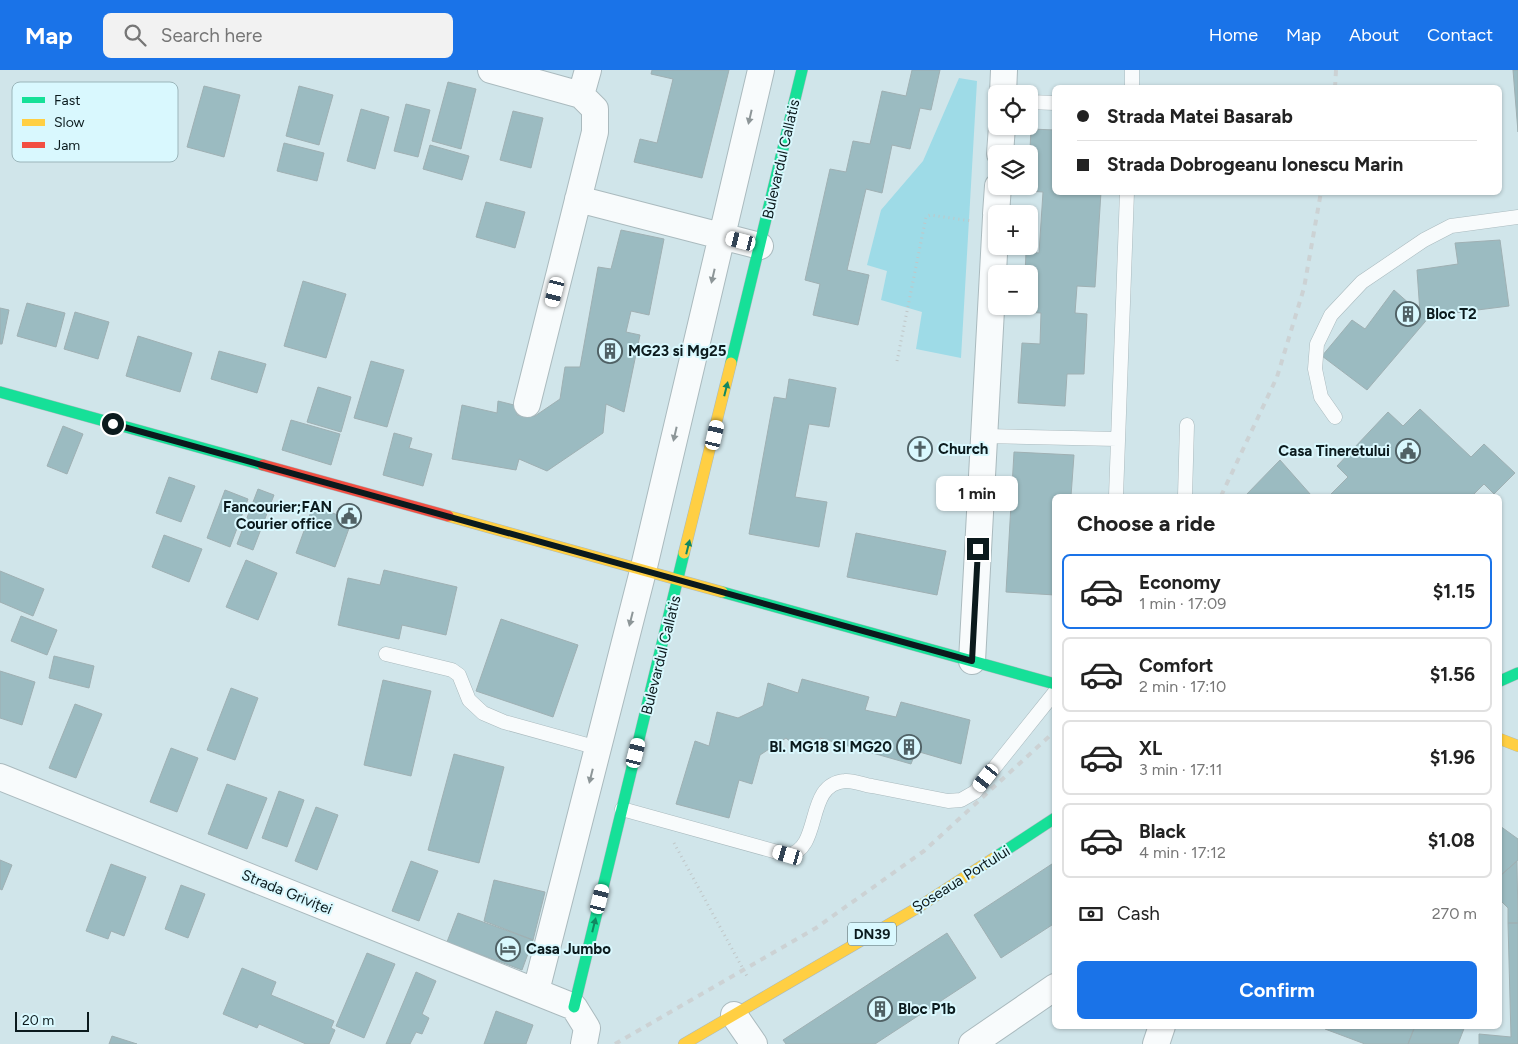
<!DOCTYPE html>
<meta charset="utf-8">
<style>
:root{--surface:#fff;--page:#f2f2f2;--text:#222;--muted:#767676;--line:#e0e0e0;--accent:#1a73e8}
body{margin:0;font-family:Figtree,sans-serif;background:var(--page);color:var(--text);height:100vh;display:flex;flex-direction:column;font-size:19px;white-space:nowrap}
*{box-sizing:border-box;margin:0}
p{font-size:16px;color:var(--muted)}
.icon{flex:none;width:28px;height:28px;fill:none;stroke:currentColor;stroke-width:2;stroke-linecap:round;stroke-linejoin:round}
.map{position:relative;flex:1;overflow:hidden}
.side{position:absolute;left:1052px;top:424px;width:450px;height:535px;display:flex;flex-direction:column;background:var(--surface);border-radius:8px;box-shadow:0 1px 4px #0004}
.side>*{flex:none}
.top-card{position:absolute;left:1052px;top:15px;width:450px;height:110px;border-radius:8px;box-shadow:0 1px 4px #0004;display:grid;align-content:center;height:110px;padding:0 25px;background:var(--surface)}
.controls{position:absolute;left:988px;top:15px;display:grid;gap:10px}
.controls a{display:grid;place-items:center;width:50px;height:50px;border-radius:8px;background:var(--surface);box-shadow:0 1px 4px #0004;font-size:25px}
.scale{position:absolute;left:15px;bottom:12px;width:74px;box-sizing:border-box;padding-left:5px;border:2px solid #0b1a1d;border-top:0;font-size:14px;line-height:18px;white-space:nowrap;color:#0b1a1d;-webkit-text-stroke:4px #d9f8fe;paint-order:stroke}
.end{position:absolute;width:22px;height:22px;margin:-11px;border:6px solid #0b1a1d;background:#fff;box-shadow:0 0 0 2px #fff}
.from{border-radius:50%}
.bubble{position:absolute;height:35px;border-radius:8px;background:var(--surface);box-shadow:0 1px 4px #0004;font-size:16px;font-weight:700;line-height:35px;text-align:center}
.car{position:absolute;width:15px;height:30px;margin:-15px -8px;border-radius:6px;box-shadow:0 0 4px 1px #0007;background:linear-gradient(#fff 24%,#345 0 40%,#fff 0 76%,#345 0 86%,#fff 0)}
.top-card b{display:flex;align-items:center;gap:18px;height:48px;font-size:19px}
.top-card b+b{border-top:1px solid var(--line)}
.top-card i{width:12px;height:12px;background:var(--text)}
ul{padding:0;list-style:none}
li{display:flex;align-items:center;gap:15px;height:75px;margin:0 10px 8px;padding:0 15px;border:2px solid var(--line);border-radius:8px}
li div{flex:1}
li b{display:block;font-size:19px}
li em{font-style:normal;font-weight:700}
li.active{border-color:var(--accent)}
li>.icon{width:45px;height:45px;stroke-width:1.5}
h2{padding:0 25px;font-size:22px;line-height:60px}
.pay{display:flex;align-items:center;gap:12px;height:55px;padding:0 25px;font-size:19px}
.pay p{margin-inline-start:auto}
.action{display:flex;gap:10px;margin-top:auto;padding:10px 25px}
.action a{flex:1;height:58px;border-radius:8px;background:var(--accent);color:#fff;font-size:20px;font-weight:700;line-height:58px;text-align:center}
header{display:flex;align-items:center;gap:30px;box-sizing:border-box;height:70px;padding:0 25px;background:var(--accent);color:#fff}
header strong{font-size:24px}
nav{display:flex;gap:28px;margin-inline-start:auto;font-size:18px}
.search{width:350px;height:45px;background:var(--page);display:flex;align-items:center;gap:12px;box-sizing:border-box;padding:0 18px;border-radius:8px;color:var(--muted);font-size:19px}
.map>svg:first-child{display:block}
.green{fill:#9edbe7}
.building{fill:#9bbbc1;stroke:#9fb0b3}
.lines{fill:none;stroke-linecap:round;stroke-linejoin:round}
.lane-casing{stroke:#aababe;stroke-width:15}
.street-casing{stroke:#aababe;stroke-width:28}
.fast-casing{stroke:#aababe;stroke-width:12}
.slow-casing{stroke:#aababe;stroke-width:12}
.jam-casing{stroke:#aababe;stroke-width:12}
.path{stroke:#c0c7c8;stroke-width:3;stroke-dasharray:1 4;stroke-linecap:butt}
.lane{stroke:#f8fbfc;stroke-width:14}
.street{stroke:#f8fbfc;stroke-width:26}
.fast{stroke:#16e098;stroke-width:11}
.slow{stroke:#ffcf43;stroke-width:11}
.jam{stroke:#f24e42;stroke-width:11}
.rail{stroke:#ccd2d4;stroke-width:4;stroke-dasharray:6 6;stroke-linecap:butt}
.oneway{fill:#8d9698}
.oneway2{fill:#118761}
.route{stroke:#0b1a1d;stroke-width:6}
.labels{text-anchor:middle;stroke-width:4;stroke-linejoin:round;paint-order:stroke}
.shield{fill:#d9f8fe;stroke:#495d60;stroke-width:1}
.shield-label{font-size:14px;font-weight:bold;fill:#0b1a1d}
.street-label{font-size:15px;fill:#0b1a1d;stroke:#d9f8fe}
.poi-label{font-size:15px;font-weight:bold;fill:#0b1a1d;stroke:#d9f8fe;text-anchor:start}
.key{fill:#d9f8fe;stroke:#9bb5ba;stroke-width:1}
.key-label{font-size:14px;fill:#0b1a1d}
</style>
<header>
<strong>Map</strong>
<div class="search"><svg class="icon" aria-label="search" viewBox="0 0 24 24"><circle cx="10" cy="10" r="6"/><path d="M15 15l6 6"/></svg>Search here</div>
<nav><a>Home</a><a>Map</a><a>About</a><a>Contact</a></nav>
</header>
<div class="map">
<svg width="1518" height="974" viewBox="0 0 1518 974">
<rect width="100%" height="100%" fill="#d0e5ea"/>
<path class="green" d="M959 8 977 11 961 288 916 279 922 242 881 230 887 201 867 195 881 140 923 91Z"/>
<path class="building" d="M652 0H729L702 108 634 92 640 69 657 73 673 9 651 4Z
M912 0H940L931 40 920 38 910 79 892 75 882 123 866 119 847 200 869 205 858 255 813 245 820 214 805 210 830 99 846 102 853 71 870 74 882 21 906 26Z
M1513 0H1518V62Z
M448 12 476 19 461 79 432 71Z
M204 16 240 25 224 87 187 77Z
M299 16 333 25 319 75 286 66Z
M406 34 430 40 418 87 394 81Z
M361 39 389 47 375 99 347 91Z
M513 41 543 48 531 98 500 90Z
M1031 59 1055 60V122H1101L1095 217 1077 216 1075 243 1087 244 1084 304H1067L1065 336 1018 333 1022 273 1040 274 1041 243 1022 242 1023 236H1029V204H1025L1026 182 1039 183 1043 122 1028 121Z
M284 73 324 83 317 111 277 101Z
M430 75 469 86 462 110 423 99Z
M486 132 525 142 515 178 476 167Z
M621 160 664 169 649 245 631 241 626 262 640 265 624 342 606 334 603 363 547 401 519 389 516 400 452 389 462 335 497 343 498 331 518 336 517 345 535 346 560 329 565 297H580L598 197 611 199Z
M1500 170 1509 236 1430 246 1367 320 1322 286 1352 250 1365 259 1394 220 1420 243 1417 200 1458 194 1455 173Z
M303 211 346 224 326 288 284 276Z
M27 233 65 243 56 277 17 266Z
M0 238 9 240 2 274H0Z
M75 242 109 252 98 289 64 279Z
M138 266 192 283 180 322 126 306Z
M219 281 266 294 257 323 211 309Z
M371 291 404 300 387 357 354 348Z
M789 309 836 318 829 357 809 354 795 427 827 432 819 477 749 464 774 327 786 329Z
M318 317 351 327 341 362 307 352Z
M1420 339 1471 387 1484 374 1515 403 1494 424 1484 414 1472 426H1334L1331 424 1348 407 1337 396 1388 342 1403 356Z
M291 350 340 364 331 395 282 380Z
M63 356 83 364 67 404 47 396Z
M394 363 412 368 409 378 432 384 423 416 383 405Z
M1014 382 1074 385 1071 426H1055V525L1006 522Z
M1280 390 1311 425 1245 426Z
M169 407 195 416 181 452 156 443Z
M258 419 274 425 253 480 237 474Z
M225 420 248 429 230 477 207 468Z
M313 436 352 450 335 497 296 483Z
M856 463 946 481 937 525 847 507Z
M164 465 202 479 189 512 152 497Z
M246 490 277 503 258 550 226 537Z
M384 500 457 517 446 565 402 555 399 569 338 555 348 508 380 515Z
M0 501 44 519 33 546 0 532Z
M21 546 57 560 47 585 11 571Z
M501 549 578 575 553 647 476 621Z
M54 586 94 596 89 618 49 608Z
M0 601 35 612 22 655 0 648Z
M802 609 869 627 865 640 896 647 901 632 970 650 961 694 916 681 911 694 820 668 817 681 799 679 786 668 760 685 752 714 739 710 729 748 676 734 695 671 709 676 717 642 738 648 763 636 768 613 798 623Z
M383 610 431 621 411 706 364 695Z
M231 618 258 628 235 690 207 680Z
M75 634 102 644 76 708 49 698Z
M171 678 198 688 177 742 150 732Z
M454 684 504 697 479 793 428 780Z
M227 714 267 728 247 779 208 764Z
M279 721 304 730 287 777 262 768Z
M316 737 338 745 317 800 295 791Z
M1500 756 1518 769V790L1500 806Z
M0 790 12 795 2 820 0 819Z
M411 791 438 801 419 851 392 841Z
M1517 791 1518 853H1508V838L1500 830V806Z
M1055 792V853L1001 888 974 845Z
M111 794 146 807 124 866 111 861 108 869 86 861Z
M494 810 545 822 533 870 484 851Z
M181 815 205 824 188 868 165 859Z
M458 843 533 870 522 900 447 872Z
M1508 853H1518V974H1479V964L1511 967Z
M947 863 976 908 875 974H786L783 970Z
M367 883 395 894 364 968 336 956Z
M242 898 276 912 271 925 334 951 331 958 335 960 329 974H306L259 954 257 958 223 944Z
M416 902 436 911 422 944 429 948 422 964 416 962 410 974H386Z
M496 941 533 955 526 974H484Z
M1326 956H1415L1408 974H1365L1325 959Z
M1415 956H1465L1458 974H1408Z
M112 966 137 974H109Z"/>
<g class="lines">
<defs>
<path id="lane" d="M1132 18V0
M1029 32 1055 33
M1335 347 1321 327 1315 299 1317 274 1331 245 1362 212 1424 170 1451 156 1518 147
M984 366 1117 369
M1116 426 1127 122
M1185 426 1187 355
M386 584 452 600 459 605 469 630 483 643 504 652 598 678
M622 739 788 785C823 778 804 714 845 711 853 710 864 715 872 716 897 721 923 726 948 731L961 730 975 722 1055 622"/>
<path id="street" d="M491 0 581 25
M1003 24 1004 0
M1000 84 1002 56
M578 129 760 176
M996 144 998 116
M527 334 595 62V39L581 25 588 0
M972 591 996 147
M0 707 574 937 587 958 584 974
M536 921 643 501 761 0
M734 945 754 974
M972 974 1055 917
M1156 974 1162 956"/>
<path id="fast" d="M731 293 802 0
M0 322 263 395
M722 522 1055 614
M1500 611 1518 603
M997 786 1055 748
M574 937 684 483"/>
<path id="slow" d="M448 446 722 522
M684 483 731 293
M1500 669 1518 676
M684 974 917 838 997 786"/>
<path id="jam" d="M263 395 448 446"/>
</defs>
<use href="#lane" class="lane-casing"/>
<use href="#street" class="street-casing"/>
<use href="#fast" class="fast-casing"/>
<use href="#slow" class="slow-casing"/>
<use href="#jam" class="jam-casing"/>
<path class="path" d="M897 291 926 147 930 145 972 151
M674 773 748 908"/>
<use href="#lane" class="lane"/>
<use href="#street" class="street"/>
<use href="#fast" class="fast"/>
<use href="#slow" class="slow"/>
<use href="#jam" class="jam"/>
<path class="rail" d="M1335 18 1336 0
M1221 426 1277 307 1304 218 1321 122
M615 974 816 858 924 781 1055 661"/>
</g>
<defs><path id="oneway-solid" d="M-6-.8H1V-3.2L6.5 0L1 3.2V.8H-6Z" transform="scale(1.25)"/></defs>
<g class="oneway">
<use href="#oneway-solid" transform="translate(750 47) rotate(103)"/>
<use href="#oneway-solid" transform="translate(713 206) rotate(103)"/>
<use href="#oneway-solid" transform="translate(675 364) rotate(103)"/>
<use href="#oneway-solid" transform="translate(631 549) rotate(104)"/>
<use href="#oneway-solid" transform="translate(591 706) rotate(104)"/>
</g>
<g class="oneway2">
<use href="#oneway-solid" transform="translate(726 319) rotate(-76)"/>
<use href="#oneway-solid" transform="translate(688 477) rotate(-76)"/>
<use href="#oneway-solid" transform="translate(594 855) rotate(-76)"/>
</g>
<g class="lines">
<path class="route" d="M113 354 972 591 978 479"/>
</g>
<defs>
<symbol id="building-ring" viewBox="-11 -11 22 22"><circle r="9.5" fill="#d9f8fe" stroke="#506165" stroke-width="1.5"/><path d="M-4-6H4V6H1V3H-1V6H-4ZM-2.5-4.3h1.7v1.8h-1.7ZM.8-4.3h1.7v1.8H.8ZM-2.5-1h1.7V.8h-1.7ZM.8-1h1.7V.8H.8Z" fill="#506165"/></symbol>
<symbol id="church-ring" viewBox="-11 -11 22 22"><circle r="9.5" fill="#d9f8fe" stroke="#506165" stroke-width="1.5"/><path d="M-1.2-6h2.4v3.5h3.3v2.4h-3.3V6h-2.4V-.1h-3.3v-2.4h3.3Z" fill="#506165"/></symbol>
<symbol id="civic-ring" viewBox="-11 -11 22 22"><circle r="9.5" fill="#d9f8fe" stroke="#506165" stroke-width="1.5"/><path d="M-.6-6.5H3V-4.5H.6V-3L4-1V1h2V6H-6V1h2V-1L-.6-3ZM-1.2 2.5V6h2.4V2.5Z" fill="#506165"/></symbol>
<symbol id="hotel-ring" viewBox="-11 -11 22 22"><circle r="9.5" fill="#d9f8fe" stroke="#506165" stroke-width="1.5"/><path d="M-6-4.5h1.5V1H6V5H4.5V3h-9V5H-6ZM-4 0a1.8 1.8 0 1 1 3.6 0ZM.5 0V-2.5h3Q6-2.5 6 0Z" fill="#506165"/></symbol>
</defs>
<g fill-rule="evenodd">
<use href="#building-ring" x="1394" y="230" width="28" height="28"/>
<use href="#building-ring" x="596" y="267" width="28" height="28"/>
<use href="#church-ring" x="906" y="365" width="28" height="28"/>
<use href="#civic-ring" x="1394" y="367" width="28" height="28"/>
<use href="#civic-ring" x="335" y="432" width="28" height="28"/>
<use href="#building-ring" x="895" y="663" width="28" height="28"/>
<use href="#hotel-ring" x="494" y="865" width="28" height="28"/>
<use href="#building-ring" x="866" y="925" width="28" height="28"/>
</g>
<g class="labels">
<rect class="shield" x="848" y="852.5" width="48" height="23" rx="4"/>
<g class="shield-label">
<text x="872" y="869">DN39</text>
</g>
<g class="street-label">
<text transform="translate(781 89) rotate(-77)" y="5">Bulevardul Callatis</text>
<text transform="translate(661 585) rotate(-76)" y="5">Bulevardul Callatis</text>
<text transform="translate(961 809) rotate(-32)" y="5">Șoseaua Portului</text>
<text transform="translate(287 822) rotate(22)" y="5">Strada Griviței</text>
</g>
<g class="poi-label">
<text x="1426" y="249">Bloc T2</text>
<text x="628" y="286">MG23 si Mg25</text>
<text x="938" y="384">Church</text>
<text x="1390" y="386" text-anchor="end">Casa Tineretului</text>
<text x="332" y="442" text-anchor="end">Fancourier;FAN<tspan x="332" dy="17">Courier office</tspan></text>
<text x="892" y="682" text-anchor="end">Bl. MG18 SI MG20</text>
<text x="526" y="884">Casa Jumbo</text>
<text x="898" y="944">Bloc P1b</text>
</g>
</g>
<rect x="12" y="12" width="166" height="80" rx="8" class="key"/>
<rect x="22" y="27" width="23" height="6" fill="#16e098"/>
<rect x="22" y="49" width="23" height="7" fill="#ffcf43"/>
<rect x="22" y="72" width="23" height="6" fill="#f24e42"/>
<g class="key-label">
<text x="54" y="35">Fast</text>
<text x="54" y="57">Slow</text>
<text x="54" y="80">Jam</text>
</g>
</svg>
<div class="controls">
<a><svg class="icon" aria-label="locate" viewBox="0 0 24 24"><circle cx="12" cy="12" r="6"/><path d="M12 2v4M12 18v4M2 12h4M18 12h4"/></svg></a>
<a><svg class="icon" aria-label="layers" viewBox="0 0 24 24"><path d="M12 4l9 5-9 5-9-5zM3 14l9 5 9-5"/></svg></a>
<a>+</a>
<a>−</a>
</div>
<div class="scale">20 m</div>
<i class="end from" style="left:113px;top:354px"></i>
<i class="end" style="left:978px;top:479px"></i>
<div class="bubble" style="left:936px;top:406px;width:82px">1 min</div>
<i class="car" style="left:741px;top:171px;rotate:284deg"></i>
<i class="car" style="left:555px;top:222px;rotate:194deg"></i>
<i class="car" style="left:715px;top:365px;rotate:13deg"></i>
<i class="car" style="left:636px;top:683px;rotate:14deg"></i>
<i class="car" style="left:986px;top:708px;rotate:218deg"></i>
<i class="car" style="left:788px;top:785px;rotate:286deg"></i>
<i class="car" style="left:600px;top:829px;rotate:14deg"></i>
<div class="top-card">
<b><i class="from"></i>Strada Matei Basarab</b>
<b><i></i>Strada Dobrogeanu Ionescu Marin</b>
</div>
<section class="side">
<h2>Choose a ride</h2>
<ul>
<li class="active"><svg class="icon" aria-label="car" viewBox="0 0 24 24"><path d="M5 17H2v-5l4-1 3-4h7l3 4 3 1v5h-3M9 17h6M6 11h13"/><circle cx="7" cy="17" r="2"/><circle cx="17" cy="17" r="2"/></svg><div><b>Economy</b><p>1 min · 17:09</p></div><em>$1.15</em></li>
<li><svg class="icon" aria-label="car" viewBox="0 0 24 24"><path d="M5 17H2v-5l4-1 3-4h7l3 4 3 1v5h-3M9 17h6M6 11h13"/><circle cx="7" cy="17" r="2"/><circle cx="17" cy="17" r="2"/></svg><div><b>Comfort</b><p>2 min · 17:10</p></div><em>$1.56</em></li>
<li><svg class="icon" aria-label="car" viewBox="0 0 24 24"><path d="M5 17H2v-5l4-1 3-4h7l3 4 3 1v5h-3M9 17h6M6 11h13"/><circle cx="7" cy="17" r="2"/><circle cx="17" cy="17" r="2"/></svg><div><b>XL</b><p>3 min · 17:11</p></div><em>$1.96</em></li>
<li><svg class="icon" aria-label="car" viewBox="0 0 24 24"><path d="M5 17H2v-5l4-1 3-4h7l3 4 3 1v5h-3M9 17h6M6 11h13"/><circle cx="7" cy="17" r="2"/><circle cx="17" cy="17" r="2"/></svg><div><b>Black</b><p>4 min · 17:12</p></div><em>$1.08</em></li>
</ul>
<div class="pay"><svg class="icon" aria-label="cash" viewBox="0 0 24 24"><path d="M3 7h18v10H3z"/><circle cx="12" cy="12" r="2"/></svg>Cash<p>270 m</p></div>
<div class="action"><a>Confirm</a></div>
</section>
</div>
